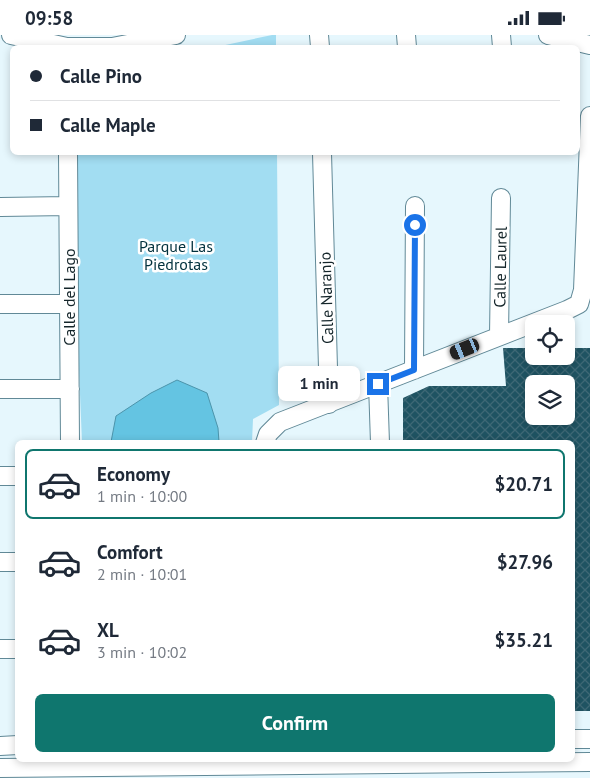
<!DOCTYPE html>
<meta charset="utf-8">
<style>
:root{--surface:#fff;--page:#f2f2f3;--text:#1f2937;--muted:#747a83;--line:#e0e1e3;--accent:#0f766e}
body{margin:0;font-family:"PT Sans",sans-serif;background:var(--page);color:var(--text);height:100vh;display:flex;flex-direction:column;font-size:19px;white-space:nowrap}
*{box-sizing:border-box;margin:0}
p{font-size:16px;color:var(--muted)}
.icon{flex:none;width:28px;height:28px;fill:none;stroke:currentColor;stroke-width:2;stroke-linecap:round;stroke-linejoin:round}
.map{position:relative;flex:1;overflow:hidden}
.drawer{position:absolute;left:15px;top:405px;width:560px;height:322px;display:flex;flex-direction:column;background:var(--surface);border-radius:8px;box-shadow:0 2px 8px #0003}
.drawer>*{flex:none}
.top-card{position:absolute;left:10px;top:10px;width:570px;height:110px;border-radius:8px;box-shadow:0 2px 8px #0003;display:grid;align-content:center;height:110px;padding:0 20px;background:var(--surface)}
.fabs{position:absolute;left:525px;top:280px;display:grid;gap:10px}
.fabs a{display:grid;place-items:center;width:50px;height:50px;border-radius:8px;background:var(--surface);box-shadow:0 2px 8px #0003;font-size:25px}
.end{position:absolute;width:22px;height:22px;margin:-11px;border:6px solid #1a73e8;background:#fff;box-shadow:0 0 0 2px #fff}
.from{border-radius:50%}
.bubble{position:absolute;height:35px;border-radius:8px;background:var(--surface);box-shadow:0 2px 8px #0003;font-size:16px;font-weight:700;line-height:35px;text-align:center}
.car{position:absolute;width:15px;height:30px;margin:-15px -8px;border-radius:6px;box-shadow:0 0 4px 1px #0007;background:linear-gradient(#222 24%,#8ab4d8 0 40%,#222 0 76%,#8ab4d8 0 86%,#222 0)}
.top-card b{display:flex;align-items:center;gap:18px;height:48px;font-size:19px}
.top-card b+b{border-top:1px solid var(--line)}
.top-card i{width:12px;height:12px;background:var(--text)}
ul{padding:9px 0 0;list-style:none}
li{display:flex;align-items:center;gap:15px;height:70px;margin:0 10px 8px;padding:0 10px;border:2px solid transparent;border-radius:8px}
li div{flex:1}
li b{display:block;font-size:19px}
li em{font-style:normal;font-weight:700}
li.selected{border-color:var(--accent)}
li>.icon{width:45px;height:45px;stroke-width:1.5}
.cta{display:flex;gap:10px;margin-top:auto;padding:10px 20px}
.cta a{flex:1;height:58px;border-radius:8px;background:var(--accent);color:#fff;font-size:20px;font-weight:700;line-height:58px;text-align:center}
.status{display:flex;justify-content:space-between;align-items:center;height:35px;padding:0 25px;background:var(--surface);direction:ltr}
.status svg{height:14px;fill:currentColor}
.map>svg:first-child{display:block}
.park{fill:#a2ddf2}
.water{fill:#64c4e2;stroke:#4c94ab}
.building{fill:url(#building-cross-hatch);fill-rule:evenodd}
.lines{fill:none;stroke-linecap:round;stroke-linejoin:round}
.minor-casing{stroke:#618997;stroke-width:20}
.minor{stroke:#fff;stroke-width:18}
.route{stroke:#1a73e8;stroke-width:6}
.labels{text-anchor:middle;stroke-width:5;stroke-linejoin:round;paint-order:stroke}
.park-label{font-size:16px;fill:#02313d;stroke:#fff}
.street-label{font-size:16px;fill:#14252a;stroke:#fff}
</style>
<div class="status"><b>09:58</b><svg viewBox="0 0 49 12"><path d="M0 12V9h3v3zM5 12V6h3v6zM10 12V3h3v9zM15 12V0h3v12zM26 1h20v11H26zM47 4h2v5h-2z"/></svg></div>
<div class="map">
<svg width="590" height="743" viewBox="0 0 590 743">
<defs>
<pattern id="building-cross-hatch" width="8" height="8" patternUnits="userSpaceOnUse" patternTransform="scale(1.25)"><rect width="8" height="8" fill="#1f5362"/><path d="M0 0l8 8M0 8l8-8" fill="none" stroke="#3e6875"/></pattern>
</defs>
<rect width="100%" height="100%" fill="#e6f7fd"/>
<path class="park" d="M272 0H276V12H216Z
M70 118H277L279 370 253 384 252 407H82Z"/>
<path class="water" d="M177 345 207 358 218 393 219 407H111L116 381 151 358Z"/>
<path class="building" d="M503 313H534V321H566V313H590V676H572V408H403V363L429 351H506ZM534 349H566V381H534Z"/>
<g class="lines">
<defs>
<path id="minor" d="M11 0 67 12H112
M319 0 320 12
M406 0 407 12
M501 0 502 12
M548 0 590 10
M112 12 176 0
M68 118 70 408
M322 118 329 369
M0 172 68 171
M0 269H69
M499 301 501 163
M414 335 415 171
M378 349 380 408
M0 354H70
M265 408 268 399 280 387 567 275 579 269 583 255 590 81
M0 441H18
M0 527H18
M0 614H18
M572 704H590
M0 711 18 710
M0 733 590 727"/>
</defs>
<use href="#minor" class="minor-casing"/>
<use href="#minor" class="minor"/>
</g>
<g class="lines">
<path class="route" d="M378 349 414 335 415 190"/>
</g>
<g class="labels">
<g class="park-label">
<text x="176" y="217">Parque Las<tspan x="176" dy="18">Piedrotas</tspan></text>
</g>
<g class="street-label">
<text transform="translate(500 232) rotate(-89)" y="6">Calle Laurel</text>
<text transform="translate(69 262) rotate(-90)" y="6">Calle del Lago</text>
<text transform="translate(326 263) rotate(-92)" y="6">Calle Naranjo</text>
</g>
</g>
</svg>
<div class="fabs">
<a><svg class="icon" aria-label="locate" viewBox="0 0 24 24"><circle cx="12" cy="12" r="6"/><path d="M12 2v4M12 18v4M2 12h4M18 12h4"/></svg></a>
<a><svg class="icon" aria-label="layers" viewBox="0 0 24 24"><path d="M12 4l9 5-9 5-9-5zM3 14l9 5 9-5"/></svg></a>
</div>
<i class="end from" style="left:415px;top:190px"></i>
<i class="end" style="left:378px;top:349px"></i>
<div class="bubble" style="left:278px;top:331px;width:82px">1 min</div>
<i class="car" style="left:465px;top:314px;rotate:248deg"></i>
<div class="top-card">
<b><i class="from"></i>Calle Pino</b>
<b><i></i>Calle Maple</b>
</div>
<section class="drawer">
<ul>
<li class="selected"><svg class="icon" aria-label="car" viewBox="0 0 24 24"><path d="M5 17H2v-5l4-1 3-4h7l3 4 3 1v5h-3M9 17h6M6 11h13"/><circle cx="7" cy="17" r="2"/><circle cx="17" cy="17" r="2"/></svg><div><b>Economy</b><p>1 min · 10:00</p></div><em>$20.71</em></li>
<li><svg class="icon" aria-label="car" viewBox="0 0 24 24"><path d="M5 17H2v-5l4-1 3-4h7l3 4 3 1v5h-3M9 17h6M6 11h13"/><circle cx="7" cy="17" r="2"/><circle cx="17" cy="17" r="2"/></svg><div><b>Comfort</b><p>2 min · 10:01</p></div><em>$27.96</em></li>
<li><svg class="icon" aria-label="car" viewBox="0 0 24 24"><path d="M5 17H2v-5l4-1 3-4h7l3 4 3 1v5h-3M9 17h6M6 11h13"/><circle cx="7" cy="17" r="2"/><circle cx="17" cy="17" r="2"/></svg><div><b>XL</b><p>3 min · 10:02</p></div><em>$35.21</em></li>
</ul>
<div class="cta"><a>Confirm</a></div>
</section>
</div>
